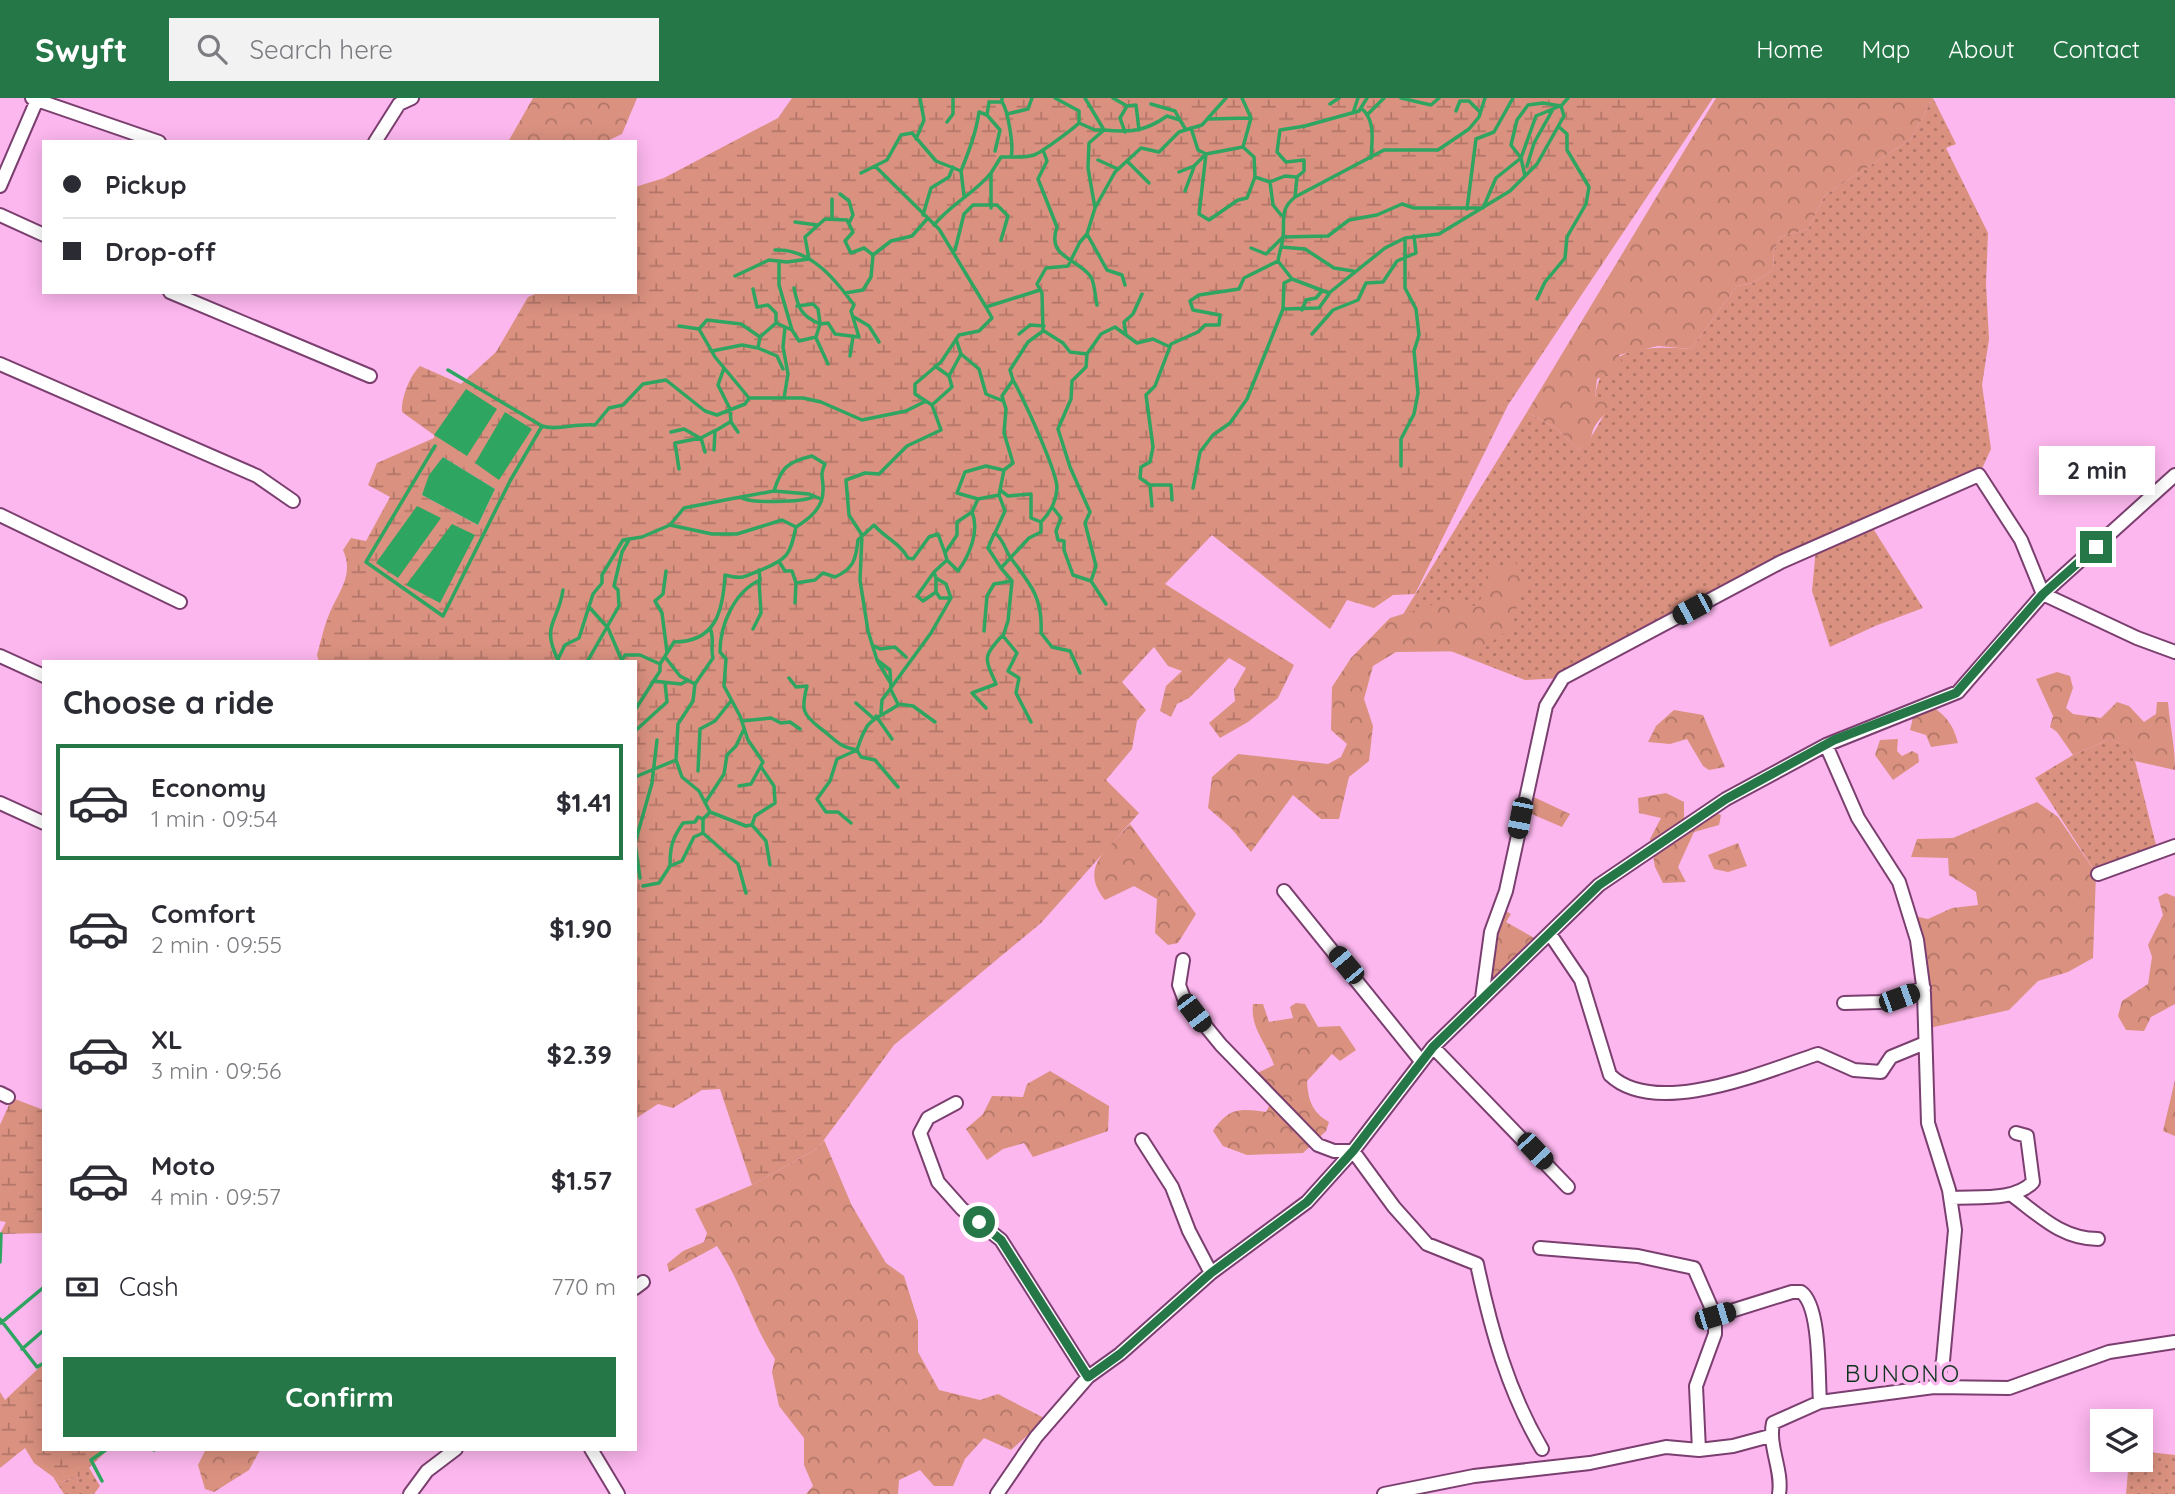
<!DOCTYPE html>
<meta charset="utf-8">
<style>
:root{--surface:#fff;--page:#f2f2f3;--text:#2b2b33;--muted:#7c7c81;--line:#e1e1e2;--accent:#267748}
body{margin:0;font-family:Quicksand,sans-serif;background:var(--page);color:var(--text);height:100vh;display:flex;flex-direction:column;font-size:26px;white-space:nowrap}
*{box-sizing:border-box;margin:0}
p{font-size:23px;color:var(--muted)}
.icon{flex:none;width:38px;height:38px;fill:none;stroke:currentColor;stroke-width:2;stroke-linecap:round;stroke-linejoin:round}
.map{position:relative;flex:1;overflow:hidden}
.panel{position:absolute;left:42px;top:562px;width:595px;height:791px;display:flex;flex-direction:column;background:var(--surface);border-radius:0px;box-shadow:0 4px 18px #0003}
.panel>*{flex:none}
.guide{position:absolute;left:42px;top:42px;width:595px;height:154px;border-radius:0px;box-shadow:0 4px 18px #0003;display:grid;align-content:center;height:154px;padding:0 21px;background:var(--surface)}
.fabs{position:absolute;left:2090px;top:1311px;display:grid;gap:14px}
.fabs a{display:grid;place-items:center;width:63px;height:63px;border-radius:0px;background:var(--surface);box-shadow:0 4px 18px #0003;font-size:35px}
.end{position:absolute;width:32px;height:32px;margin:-16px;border:9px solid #267748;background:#fff;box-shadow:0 0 0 4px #fff}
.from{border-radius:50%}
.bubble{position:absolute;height:49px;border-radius:0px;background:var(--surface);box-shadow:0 4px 18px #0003;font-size:23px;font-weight:800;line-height:49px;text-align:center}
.car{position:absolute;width:21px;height:42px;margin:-21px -10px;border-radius:9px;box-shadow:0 0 5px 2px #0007;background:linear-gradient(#222 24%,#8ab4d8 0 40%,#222 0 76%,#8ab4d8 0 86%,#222 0)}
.guide b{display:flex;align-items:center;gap:24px;height:66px;font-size:26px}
.guide b+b{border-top:2px solid var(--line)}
.guide i{width:18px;height:18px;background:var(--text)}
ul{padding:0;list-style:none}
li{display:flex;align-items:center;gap:21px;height:116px;margin:0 14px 10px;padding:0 7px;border:4px solid transparent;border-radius:0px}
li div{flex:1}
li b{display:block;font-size:26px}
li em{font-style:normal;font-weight:800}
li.current{border-color:var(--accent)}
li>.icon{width:63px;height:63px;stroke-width:1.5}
h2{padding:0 21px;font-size:32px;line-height:84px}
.pay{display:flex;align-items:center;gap:18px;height:77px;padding:0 21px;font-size:26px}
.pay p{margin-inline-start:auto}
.cta{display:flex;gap:14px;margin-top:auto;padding:14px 21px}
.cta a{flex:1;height:80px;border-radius:0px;background:var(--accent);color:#fff;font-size:28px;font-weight:800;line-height:80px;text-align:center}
header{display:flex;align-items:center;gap:42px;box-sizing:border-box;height:98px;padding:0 35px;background:var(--accent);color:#fff}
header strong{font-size:33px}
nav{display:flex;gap:38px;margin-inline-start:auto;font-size:24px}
.search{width:490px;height:63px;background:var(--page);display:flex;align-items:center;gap:18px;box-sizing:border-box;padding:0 24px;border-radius:0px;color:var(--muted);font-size:26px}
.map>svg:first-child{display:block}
.grass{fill:url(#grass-dots)}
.forest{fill:url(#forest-crowns)}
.wetland{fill:url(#wetland-marsh);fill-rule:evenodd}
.water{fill:#2fa562}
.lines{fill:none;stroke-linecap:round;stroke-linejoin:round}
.stream{stroke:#2fa562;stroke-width:3.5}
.minor-casing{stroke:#7a3f6f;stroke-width:16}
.minor{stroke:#fff;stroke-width:12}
.route{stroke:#267748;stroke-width:9}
.labels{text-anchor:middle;stroke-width:7;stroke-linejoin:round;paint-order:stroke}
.quarter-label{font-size:24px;letter-spacing:2px;fill:#0b321b;stroke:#fcb7ee}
</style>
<header>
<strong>Swyft</strong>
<div class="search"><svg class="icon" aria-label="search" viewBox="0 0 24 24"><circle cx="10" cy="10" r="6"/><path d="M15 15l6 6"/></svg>Search here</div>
<nav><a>Home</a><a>Map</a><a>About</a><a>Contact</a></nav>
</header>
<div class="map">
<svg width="2175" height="1396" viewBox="0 0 2175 1396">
<defs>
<pattern id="grass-dots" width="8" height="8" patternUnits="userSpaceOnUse" patternTransform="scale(1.75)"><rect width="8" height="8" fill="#da917f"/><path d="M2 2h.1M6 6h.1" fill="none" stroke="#b27669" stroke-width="1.8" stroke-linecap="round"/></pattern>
<pattern id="forest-crowns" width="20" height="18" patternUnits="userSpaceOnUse" patternTransform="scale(1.75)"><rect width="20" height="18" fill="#da917f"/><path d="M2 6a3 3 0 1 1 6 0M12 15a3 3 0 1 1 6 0" fill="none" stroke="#b27669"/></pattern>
<pattern id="wetland-marsh" width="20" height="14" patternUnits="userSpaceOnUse" patternTransform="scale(1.75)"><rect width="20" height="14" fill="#da917f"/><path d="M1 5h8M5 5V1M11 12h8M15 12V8" fill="none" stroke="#b27669"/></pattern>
</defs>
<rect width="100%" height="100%" fill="#fcb7ee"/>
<path class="grass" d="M1933 0 1956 46 1946 50 1988 135 1986 186 1989 241 1982 287 1991 351 1979 377 1869 424 1923 510 1875 528 1830 549 1812 493 1816 449 1563 580 1525 582 1394 531 1527 314 1556 330 1579 352C1595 339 1600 320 1613 303L1595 300C1601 247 1648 248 1691 251L1737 188 1753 185 1773 172 1774 153 1780 139 1808 131 1825 97 1911 41Z
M2110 641 2128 647 2135 663 2159 759 2096 775 2035 680 2073 657Z
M2140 1353 2175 1357V1396H2126L2129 1362H2140Z
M88 1368 100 1388 94 1396H64L53 1379 60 1384 79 1379Z"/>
<path class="forest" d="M533 0H637L622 36 605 44H508Z
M1716 0H1933L1911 41 1825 97 1808 131 1780 139 1774 153 1773 172 1753 185 1737 188 1691 251 1658 248 1619 257 1624 270 1597 281 1595 299 1613 302C1610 315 1604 315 1597 325 1588 337 1597 338 1579 352L1556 330 1527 314Z
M1515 463 1525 487 1509 531 1480 553 1396 554 1373 568 1364 601 1373 628 1369 663 1349 679 1339 721H1321L1293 697 1251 754 1231 730 1208 710 1212 679 1238 656 1328 666 1341 659 1347 646 1331 632 1332 589 1351 560 1390 520 1451 501 1478 509 1491 471Z
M2057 574 2070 578 2073 590 2066 610 2073 616 2101 620 2117 604 2129 608 2144 624 2156 616 2157 604H2168C2170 629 2175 647 2175 672L2135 663 2127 647 2110 641 2073 657 2057 634 2050 629 2053 618 2036 581Z
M1926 605C1944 615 1953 625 1958 645L1931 649 1926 637 1910 632 1913 620Z
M1674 612 1703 617 1725 669 1709 672 1703 668 1687 641 1670 646 1648 644 1656 628Z
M1898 641 1897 653 1902 658 1912 653 1918 656 1919 664 1893 682 1875 657 1880 642Z
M1525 695 1570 716 1562 729 1522 712Z
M1666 695 1684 704V723L1703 709 1721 717 1719 727 1694 734 1678 769 1686 784 1663 785 1655 769 1650 741 1661 720 1639 715 1638 700Z
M2037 704 2058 719 2096 775 2093 860 2068 874 2038 883 2009 912 1925 931 1910 817 1928 821 1952 810 1978 807 1976 794 1949 777 1948 760 1911 759 1917 741 1953 740Z
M1130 726 1196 816 1178 845 1168 847 1155 835 1157 801 1134 788 1105 802C1078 769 1108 751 1130 726Z
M1738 745 1747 768 1728 774 1714 771 1708 757Z
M2166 795 2175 799V906L2151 919 2144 933 2126 932 2118 918 2122 903 2148 886 2152 859 2148 847 2163 817 2158 799Z
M1500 810 1511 816 1506 824 1538 842 1490 886 1491 834Z
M1296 905 1305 906 1318 929 1340 928 1356 952 1340 963 1332 956 1307 983C1308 1002 1312 1014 1329 1024L1326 1033 1303 1055 1247 1057 1223 1048 1213 1033C1228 1010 1240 1010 1266 1014L1273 1000 1249 985V979L1274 967C1266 944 1250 930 1253 906H1263L1269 924 1293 920 1290 909Z
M1050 973 1109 1008 1108 1033 1033 1059 1024 1045 1003 1051 987 1062 966 1031 983 1016 992 998 1023 999 1027 986Z
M2175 982V1038L2163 1033Z
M824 1042 852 1108 886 1165 904 1178 918 1223V1254L939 1292 980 1302 998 1296 1046 1321 1011 1352 984 1340 965 1361 953 1388H934L920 1372 899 1382 898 1396H806L813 1388 804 1367V1340L779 1308 772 1274 775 1261C751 1224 742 1185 717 1148L669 1174 667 1166 683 1153 704 1144 707 1135 695 1111 752 1087 818 1050Z
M206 1351H259L260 1352 249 1372 214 1394 205 1391 198 1367Z"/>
<path class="wetland" d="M792 0H1713L1508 307 1415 496 1393 497 1374 510 1347 502 1330 531 1212 437 1165 486 1294 567 1278 600 1248 624 1220 640 1209 625 1235 603 1234 591 1246 570 1229 560 1189 600 1177 606 1171 619 1160 613 1166 588 1182 573 1168 568 1154 549 1122 584 1146 612 1137 623 1132 651 1106 682 1139 715 1041 825 894 947 818 1050 752 1087 720 991 702 992 673 1010 658 1006 635 1021V564H319L317 557C321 543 324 528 330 514 340 492 354 476 343 452L351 440 366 443 390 399 368 387 377 365 434 340V337L402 314C401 300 410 277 420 268L461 286 496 254 528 199 540 194H635V89L664 80 778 20ZM443 359 495 391 478 427 422 397Z
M12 1000 44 1012V1135L2 1136 0 1164V1136L6 1124 0 1123V1027Z
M44 1265V1351H109L79 1379 60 1384 34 1365 25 1350 0 1370V1294L5 1302Z"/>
<path class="water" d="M466 291 497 311 467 358 434 337Z
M505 314 532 331 499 382 475 365Z
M443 359 495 391 478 427 422 397 429 377Z
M417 408 441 420 398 480 376 465Z
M452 426 475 437 440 505 406 487Z"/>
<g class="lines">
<path class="stream" d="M1055 0 1079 13V25
M1113 0 1127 8 1136 7 1139 32
M1242 0 1251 20 1243 49 1254 59 1255 79
M1401 0 1431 7 1439 0
M1002 4C1008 12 1014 49 1011 59
M1151 6 1175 13 1180 22
M1330 6 1339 0
M1361 10C1376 22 1372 43 1371 60
M1456 13 1460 3H1469L1480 14
M1353 15 1358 0
M1007 16 1028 11 1032 0
M1368 16 1384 0
M1207 21 1250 20
M947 24 953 16V0
M1191 30 1198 52 1206 56 1199 116 1209 122 1238 102 1247 100 1255 79 1270 84 1285 78 1296 79
M1125 34 1120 20 1127 8
M916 41 924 22 920 0
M1043 52 1047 63 1038 81 1057 129C1046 160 1078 160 1091 179 1095 186 1095 199 1097 207
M995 53 1000 32 987 17 989 4H1002V0
M1098 62 1118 71
M1128 64 1149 85
M875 68 887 62 901 37 912 35 936 63 961 73C969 53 976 35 979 14L987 17
M1527 68 1534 45 1552 13
M961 73 964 98
M1179 74 1194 68 1206 56 1243 49
M861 75 875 68 939 131 986 209 1040 192
M1525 78 1521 60 1536 18 1560 8
M1270 84 1273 107 1281 117
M1185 93 1194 69
M840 96 849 103 853 117 849 125
M1295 99 1384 52H1438L1469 31 1479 19 1485 0
M991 110V75L1001 59C1011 59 1025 60 1034 57 1042 54 1073 31 1079 25L1095 32H1104L1085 0
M1095 110 1088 70 1089 45 1104 32C1130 35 1146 33 1167 18L1180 22 1186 32
M1467 111 1476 41 1494 34 1513 0
M923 117 931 90 949 79 953 69
M832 121V101
M795 124 817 127
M934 127C952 105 974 96 991 75
M1087 136 1107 172 1122 177 1125 187
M1281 149 1305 151 1334 170 1353 173
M1251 150 1266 156 1283 139 1328 138 1349 122 1377 117 1402 106 1414 110H1483L1496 80 1521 60 1511 47 1517 22 1528 7 1543 5 1561 8
M955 152 964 116 973 107H997L1008 118 1001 142
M779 163V187L792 232
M1278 163 1292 181 1329 195 1385 150 1405 140 1439 136 1510 93 1537 66 1564 18 1561 8 1568 0
M735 178 769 162 787 164 809 161 805 139 825 121 847 122 853 134 845 143 851 155 864 150 873 157
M794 190C798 210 801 218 820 226
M753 191 757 209 768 207 776 215V224
M845 195 863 192 871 179 873 157 891 143 912 138 927 121
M1537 201 1545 184 1565 160 1567 139 1586 106 1589 89 1567 52V36L1559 29
M797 208 813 206 818 211 820 225
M1283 211 1319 210 1329 196
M1302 212 1306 202 1316 200 1322 193
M854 219 869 228 879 244
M679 228 699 231 707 222 741 226 760 239 776 225 792 232 799 243 816 239 820 226 828 225 835 236 859 239 851 213 854 207C835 181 810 150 775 152
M699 231 715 259 749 300H803L821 304 862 322 906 313 926 303
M1044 233 1063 245 1070 254 1087 256 1086 269 1072 283 1071 301 1058 331 1070 369 1090 414 1085 425 1096 468 1091 483
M1019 236 1030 227 1044 228
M1312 236 1333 212 1358 202 1366 185 1383 184 1397 163 1416 155 1414 138
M1126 237 1124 224 1133 216 1142 196
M816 240 828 266
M956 241 961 256 979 271 986 296 1003 303
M758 250 777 258 783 271
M712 253 742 247 758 250 760 239
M1087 256 1101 236 1115 229 1137 245 1153 241 1170 249
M850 258 853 239
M935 268 949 278
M724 270 718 287 730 311 731 324 738 334
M448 272 542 328
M1013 282C1023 300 1057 373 1057 390 1056 404 1051 414 1041 424V434L1029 440 1001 470 1012 483 1008 523 1003 538 1017 555 1008 573 1019 580 1016 595 1031 624
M784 300 788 276 783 249 785 229
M932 307 915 296V286L941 264 959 237 979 233 992 220 986 209
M671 334 684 331 700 340
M435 348 366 464 443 518 510 383 542 328C556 333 576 325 595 327L609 310 623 307 643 286 666 282 705 313 717 317 745 306 749 300
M714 352 715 333 730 324
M705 354 701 340 714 333
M1401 368V341L1414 316 1418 295 1414 253 1419 237 1416 211 1405 190V140
M679 371 675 345 701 340
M1150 387H1171L1172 402
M1193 390 1200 354 1213 337 1230 325 1247 301 1283 211 1284 185 1292 181
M1000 392 1008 398 1031 396V420L1041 424
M999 397 1005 413 995 435C1005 443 1005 454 1013 463 1032 488 1043 502 1041 535L1052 549 1070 553 1080 575
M741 399C748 406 804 404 812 399
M978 401 957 395 965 374 986 368 1003 372
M1152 408 1150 387 1140 380 1141 369 1150 364 1153 349 1146 297 1155 288 1171 246 1198 234 1205 227H1219L1220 217 1193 212 1190 203 1199 197 1239 191 1244 180 1278 163C1279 155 1282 148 1283 140 1285 122 1279 112 1295 99L1297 79 1304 73V62L1286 64 1277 54 1280 32 1305 28 1359 13 1367 0
M1053 410 1061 420 1056 433 1058 442 1064 443V452L1073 477 1091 483 1106 506
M670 427 684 410 730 401 774 393 809 396 821 401
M994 436 988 450 1001 470
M947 462 958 473C969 458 980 433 972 414
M780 465 785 473H792L796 485 795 505
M666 473 663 496 655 503 662 515 667 554
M934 474 917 498 923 503 936 494
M936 480V494L940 500H951
M796 485 815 482 823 475 835 479C853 471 856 462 858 442L874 427C885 440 900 445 908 460L913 461 929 439 938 436 945 455 957 437V424L972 414 978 401 999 397 1004 372 1013 365 1004 335 1006 311 1002 298 1013 282 1010 272 1028 244 1043 233 1042 195 1037 186 1046 170 1068 168 1080 144 1087 136 1095 110 1115 74 1141 50 1159 54 1179 34 1202 27 1226 0
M590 510 608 530 622 563
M753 531 761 515 759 483
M984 533 987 498 994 486 1012 483
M874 548 880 551 895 549 906 559
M665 559 680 578 695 586
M558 561 565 547 579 540 593 496 602 485V477L623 442 642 439 670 427 712 436H737L782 422 796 429
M559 564C540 526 558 526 563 492
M587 564 619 508 618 492 614 488 622 454 629 442
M621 564 625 557H640L660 566 674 544C716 544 723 513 725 477 744 482 744 478 761 472 788 461 790 457 796 429 809 421 823 410 823 393 824 381 819 378 825 366L812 358C787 364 781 370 774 393
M878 564 890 584
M789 580 796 589 807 588C801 611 802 616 820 630 834 640 838 649 857 652L861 659 875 662 898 689
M653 583 681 586 688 582
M856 605 873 620
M986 610 972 595 996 586C985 560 982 559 1002 538
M635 612 660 573V566
M881 615 882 602 931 535 951 500 946 486 936 480 934 474 947 462 945 455
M876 618 892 641
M742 623 771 620 781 625 790 624 800 631
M935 624 913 608 898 606 891 592 890 572 877 562 868 533 860 482 862 437 849 417 846 382 865 375 879 376 907 348 941 332 932 307 952 289 949 278 961 256
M635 633 667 604 665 585
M676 662 682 679 699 693 710 714 703 721V735L738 766 746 795
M698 673 700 631 715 623 731 603
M635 679 676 662 678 626 693 603 695 586 713 560C710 549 715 541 710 530
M739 688 751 686 763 664 748 642 740 618 724 588 726 561 720 554C720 527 734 494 760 482L759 472
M705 705 724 676 727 657 736 648 744 631
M710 714 746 728 751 727
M851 725 838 714H826L817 701 830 683 837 661 857 652C868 618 871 625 898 607
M752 727 755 718 775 705 774 688 761 669
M752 727 766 743 770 767
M670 768C670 749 672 741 683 725L695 724 698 719 703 721
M640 780 635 745 652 685 657 642
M643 788 659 785 670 768 682 763 694 739 703 735
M0 1164 1 1136
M0 1221 37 1269 44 1265
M1 1225 44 1189
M22 1251 44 1232
M154 1352 155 1351
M102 1383 91 1362 107 1351"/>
<defs>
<path id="minor" d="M37 2 159 44
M375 44 399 6 412 0
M0 88 37 2 32 0
M0 117 44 137
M170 194 370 278
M0 266 257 378 293 403
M0 417 180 504
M0 558 44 578
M1826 647 1858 720 1899 784 1917 842 1924 895 1928 1025 1949 1092 1955 1132 1943 1263 1934 1289
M0 705 44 725
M2098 776 2175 748
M1284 793 1421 963
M1550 836 1581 882 1610 977C1656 1021 1766 973 1818 956L1854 972 1881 974 1891 959 1925 945
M1183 862 1179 887 1185 903 1221 947 1318 1047 1334 1053H1353L1394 1109 1427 1146 1477 1166C1491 1232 1508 1293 1542 1351
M1482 900 1491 834 1506 793 1546 608 1563 580 1781 464 1979 377 2021 442 2043 496 2137 540 2175 554
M1844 905 1881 904 1924 890
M1433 949 1568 1089
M0 995 8 999
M956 1005 928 1020 920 1035 938 1084 962 1111 1001 1142 1088 1279
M1142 1042 1172 1089 1189 1133 1211 1175
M2012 1097C2040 1118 2062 1141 2098 1141
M1951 1100C1976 1098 2014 1104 2033 1084L2027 1038 2016 1035
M1540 1150 1638 1158 1694 1170 1715 1218V1236L1696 1288 1699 1352
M635 1190 643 1184
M1715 1218 1792 1194H1801C1821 1208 1818 1279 1820 1304
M591 1351 618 1396
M410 1396 427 1373 456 1351
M997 1396 1036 1339 1088 1279 1120 1256 1211 1175 1307 1104 1353 1053 1433 949 1599 787 1726 701 1826 647 1958 594 2043 496 2175 377
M1384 1396 1474 1378 1590 1365 1666 1349 1699 1352 1733 1348 1770 1338
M1779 1396C1783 1372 1768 1349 1773 1325L1820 1304 1934 1289 2009 1290 2109 1254 2175 1244"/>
</defs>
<use href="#minor" class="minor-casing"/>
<use href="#minor" class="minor"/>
</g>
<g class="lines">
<path class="route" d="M979 1124 1001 1142 1088 1279 1120 1256 1211 1175 1307 1104 1353 1053 1433 949 1599 787 1726 701 1834 642 1956 595 2043 496 2096 449"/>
</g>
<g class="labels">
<g class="quarter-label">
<text x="1903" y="1284">BUNONO</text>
</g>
</g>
</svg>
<div class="fabs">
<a><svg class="icon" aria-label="layers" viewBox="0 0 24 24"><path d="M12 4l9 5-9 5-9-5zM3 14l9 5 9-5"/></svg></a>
</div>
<i class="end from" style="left:979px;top:1124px"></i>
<i class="end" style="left:2096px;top:449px"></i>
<div class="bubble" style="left:2039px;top:348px;width:116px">2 min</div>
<i class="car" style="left:1692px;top:511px;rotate:242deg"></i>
<i class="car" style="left:1520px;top:720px;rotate:191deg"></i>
<i class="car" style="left:1346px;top:867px;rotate:320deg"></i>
<i class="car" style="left:1899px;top:900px;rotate:70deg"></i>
<i class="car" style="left:1194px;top:915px;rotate:143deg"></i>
<i class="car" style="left:1535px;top:1053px;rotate:137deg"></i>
<i class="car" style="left:1715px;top:1218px;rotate:73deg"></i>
<div class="guide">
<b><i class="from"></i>Pickup</b>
<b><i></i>Drop-off</b>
</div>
<section class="panel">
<h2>Choose a ride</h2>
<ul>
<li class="current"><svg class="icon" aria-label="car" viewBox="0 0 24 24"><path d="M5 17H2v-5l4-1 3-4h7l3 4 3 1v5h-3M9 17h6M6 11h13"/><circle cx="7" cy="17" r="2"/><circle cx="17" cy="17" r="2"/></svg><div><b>Economy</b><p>1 min · 09:54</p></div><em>$1.41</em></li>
<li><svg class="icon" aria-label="car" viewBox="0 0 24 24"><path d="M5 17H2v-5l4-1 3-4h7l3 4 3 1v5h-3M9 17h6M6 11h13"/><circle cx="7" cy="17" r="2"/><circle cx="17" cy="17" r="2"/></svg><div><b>Comfort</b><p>2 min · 09:55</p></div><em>$1.90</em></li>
<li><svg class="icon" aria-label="car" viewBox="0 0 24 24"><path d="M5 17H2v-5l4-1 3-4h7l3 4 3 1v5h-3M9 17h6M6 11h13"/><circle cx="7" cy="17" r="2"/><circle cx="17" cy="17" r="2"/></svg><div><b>XL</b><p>3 min · 09:56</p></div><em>$2.39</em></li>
<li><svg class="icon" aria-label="car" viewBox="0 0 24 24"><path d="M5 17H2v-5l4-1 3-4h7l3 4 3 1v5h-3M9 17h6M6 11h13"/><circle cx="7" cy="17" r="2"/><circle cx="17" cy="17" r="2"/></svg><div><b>Moto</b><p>4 min · 09:57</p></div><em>$1.57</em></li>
</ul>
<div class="pay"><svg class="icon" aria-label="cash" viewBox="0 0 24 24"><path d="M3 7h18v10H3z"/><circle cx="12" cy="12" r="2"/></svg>Cash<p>770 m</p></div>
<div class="cta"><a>Confirm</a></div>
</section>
</div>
